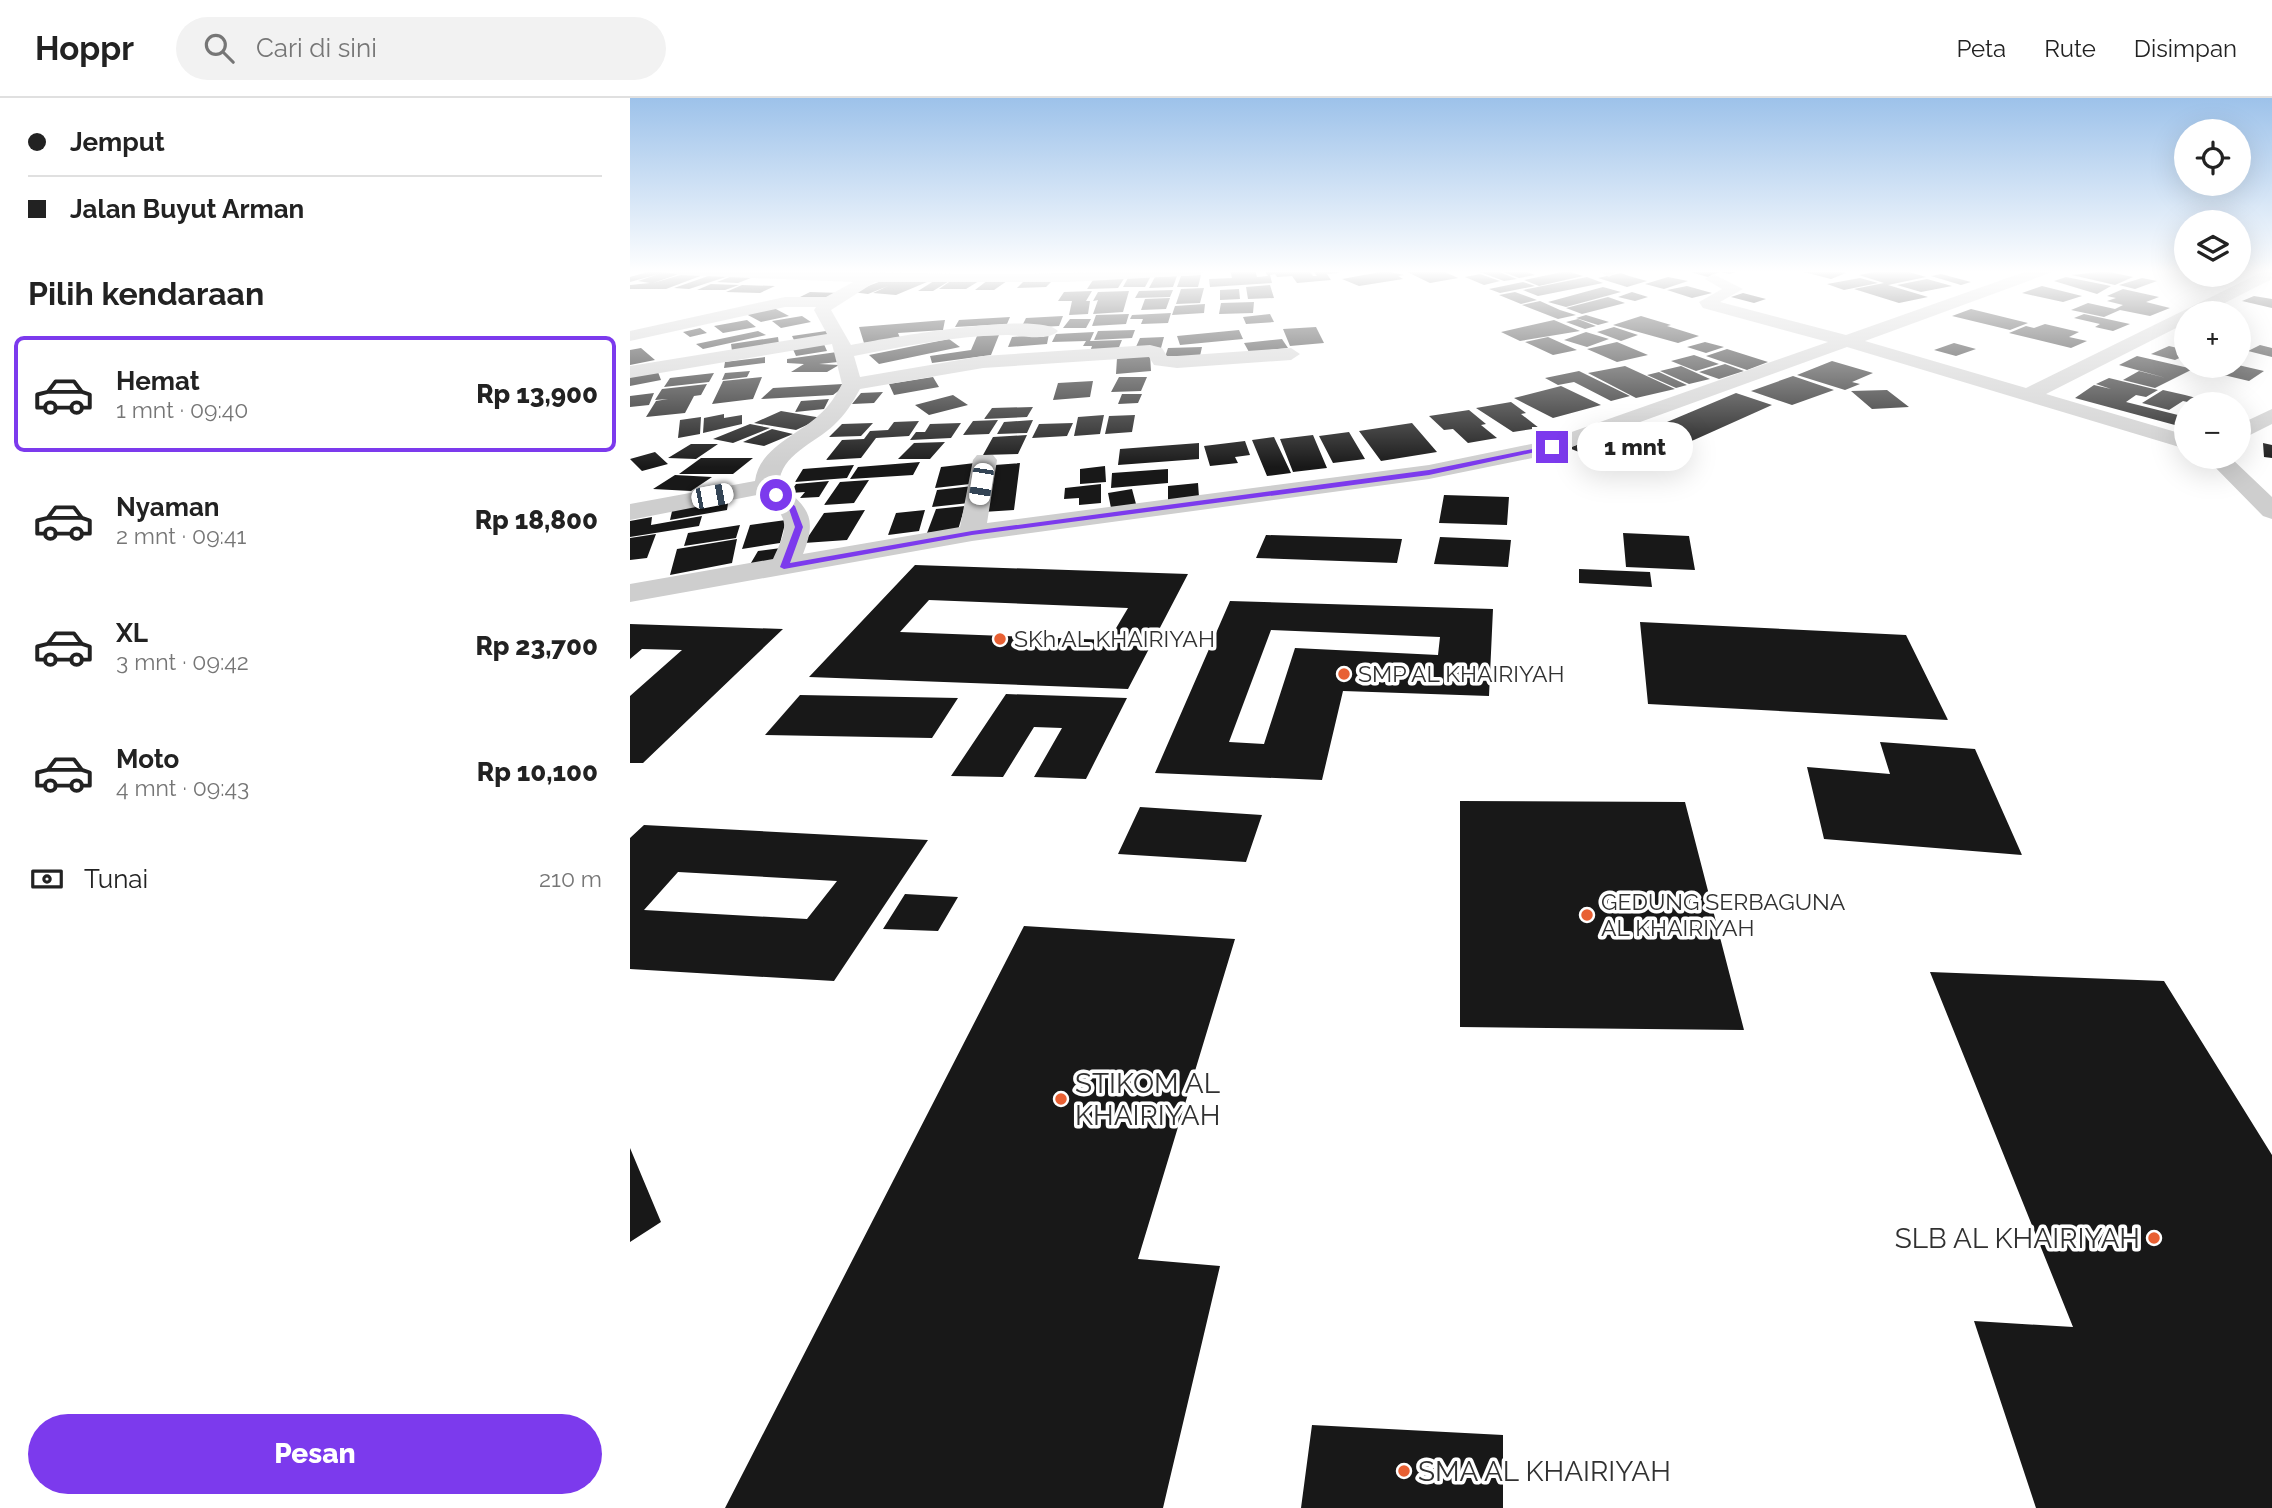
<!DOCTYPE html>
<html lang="id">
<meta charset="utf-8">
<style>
:root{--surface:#fff;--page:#f2f2f2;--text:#222;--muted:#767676;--line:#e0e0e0;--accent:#7c3aed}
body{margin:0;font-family:Raleway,sans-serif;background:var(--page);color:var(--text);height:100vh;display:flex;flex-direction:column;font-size:26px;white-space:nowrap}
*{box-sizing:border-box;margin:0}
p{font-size:23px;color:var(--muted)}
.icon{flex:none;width:38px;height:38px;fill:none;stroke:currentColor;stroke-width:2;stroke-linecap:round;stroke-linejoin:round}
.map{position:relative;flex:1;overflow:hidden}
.sheet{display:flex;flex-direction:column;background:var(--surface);width:630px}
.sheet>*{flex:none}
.guide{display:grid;align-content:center;height:154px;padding:0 28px;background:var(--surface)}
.fabs{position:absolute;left:1544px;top:21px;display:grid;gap:14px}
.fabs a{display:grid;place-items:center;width:77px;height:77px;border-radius:50%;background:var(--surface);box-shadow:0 7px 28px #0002;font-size:35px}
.end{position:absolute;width:32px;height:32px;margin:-16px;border:9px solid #7c3aed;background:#fff;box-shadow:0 0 0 4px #fff}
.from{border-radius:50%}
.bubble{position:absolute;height:49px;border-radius:24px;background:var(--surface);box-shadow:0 7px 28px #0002;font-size:23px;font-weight:800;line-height:49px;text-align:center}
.car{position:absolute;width:21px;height:42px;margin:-21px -10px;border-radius:9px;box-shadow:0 0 5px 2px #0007;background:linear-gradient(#fff 24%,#345 0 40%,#fff 0 76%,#345 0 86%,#fff 0)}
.guide b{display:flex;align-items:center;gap:24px;height:66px;font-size:26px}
.guide b+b{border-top:2px solid var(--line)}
.guide i{width:18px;height:18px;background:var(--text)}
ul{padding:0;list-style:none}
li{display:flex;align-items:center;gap:21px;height:116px;margin:0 14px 10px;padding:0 14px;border:4px solid transparent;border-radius:10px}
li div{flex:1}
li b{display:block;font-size:26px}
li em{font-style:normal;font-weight:800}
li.on{border-color:var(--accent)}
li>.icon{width:63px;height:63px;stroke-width:1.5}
h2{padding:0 28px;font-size:32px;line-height:84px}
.pay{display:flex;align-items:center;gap:18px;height:77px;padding:0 28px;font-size:26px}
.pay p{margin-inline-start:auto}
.button{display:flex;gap:14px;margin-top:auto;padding:14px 28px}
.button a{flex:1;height:80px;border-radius:42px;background:var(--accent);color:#fff;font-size:28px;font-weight:800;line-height:80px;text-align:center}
header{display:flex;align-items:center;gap:42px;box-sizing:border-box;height:98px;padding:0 35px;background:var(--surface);border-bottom:2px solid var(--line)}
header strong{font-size:33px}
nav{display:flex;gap:38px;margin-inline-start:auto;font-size:24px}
.search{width:490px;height:63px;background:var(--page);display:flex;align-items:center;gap:18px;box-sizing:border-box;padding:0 24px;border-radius:38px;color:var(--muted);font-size:26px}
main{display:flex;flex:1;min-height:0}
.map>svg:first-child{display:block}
.building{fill:#181818;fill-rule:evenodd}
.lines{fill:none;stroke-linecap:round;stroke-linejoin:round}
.minor{fill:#cecece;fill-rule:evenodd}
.route{fill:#7c3aed}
.poi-dot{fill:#e86033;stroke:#fff;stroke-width:2.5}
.labels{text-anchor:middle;stroke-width:7;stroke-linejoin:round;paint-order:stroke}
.poi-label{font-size:23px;fill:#313131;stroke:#fff;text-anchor:start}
.near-poi-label{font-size:28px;fill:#313131;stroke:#fff;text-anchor:start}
</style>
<header>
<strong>Hoppr</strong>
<div class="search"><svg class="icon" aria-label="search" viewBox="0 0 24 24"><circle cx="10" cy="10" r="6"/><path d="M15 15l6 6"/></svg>Cari di sini</div>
<nav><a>Peta</a><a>Rute</a><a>Disimpan</a></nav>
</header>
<main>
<section class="sheet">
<div class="guide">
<b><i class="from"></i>Jemput</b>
<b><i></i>Jalan Buyut Arman</b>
</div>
<h2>Pilih kendaraan</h2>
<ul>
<li class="on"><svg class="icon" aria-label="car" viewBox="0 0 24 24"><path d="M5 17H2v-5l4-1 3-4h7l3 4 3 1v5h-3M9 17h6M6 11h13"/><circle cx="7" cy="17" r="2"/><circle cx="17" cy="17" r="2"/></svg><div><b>Hemat</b><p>1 mnt · 09:40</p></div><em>Rp 13,900</em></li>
<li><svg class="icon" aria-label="car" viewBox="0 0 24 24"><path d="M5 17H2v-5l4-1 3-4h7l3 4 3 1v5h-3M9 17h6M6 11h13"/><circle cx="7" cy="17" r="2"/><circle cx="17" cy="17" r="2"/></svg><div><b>Nyaman</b><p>2 mnt · 09:41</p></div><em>Rp 18,800</em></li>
<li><svg class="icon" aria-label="car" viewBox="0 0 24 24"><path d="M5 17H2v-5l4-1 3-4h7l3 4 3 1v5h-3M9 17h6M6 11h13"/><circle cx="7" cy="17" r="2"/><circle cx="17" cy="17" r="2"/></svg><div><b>XL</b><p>3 mnt · 09:42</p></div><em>Rp 23,700</em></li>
<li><svg class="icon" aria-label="car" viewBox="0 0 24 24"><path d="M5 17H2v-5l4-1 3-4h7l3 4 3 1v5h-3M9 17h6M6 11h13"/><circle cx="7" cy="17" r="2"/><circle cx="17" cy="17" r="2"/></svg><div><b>Moto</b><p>4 mnt · 09:43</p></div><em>Rp 10,100</em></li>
</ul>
<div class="pay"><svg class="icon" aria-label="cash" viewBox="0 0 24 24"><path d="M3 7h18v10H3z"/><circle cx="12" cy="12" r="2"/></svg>Tunai<p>210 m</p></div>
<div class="button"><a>Pesan</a></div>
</section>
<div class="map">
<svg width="1642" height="1410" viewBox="0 0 1642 1410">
<rect width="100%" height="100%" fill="#fff"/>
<path class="building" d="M600 172H625L627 179 638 178 634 172H679L683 178H687L682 172H706L709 175 697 176 701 182 667 185 662 178 647 179 645 176 640 177 642 185 580 189 579 181 602 180Z
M773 172H811L828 180 800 185Z
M864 172 887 181 874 183 850 174Z
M868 172H904L898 174 905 177 889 180Z
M1053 172H1103L1109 173 1100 176 1090 174 1078 179Z
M1166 172H1203L1216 175 1201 181Z
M1255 172H1272L1296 179 1258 187 1298 199 1269 205 1224 191 1254 185 1229 177Z
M21 173 49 176 23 185 54 176 73 177 36 191H0V187L20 185 8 183 29 176 0 184V179Z
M756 173 774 177 768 178 773 181 729 188 712 181Z
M937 173 953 178 909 188 894 182Z
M1475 173 1503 179 1485 187 1442 177Z
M991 175 999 178 1017 183 997 189 968 180Z
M84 176 102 177 59 191 44 190Z
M850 176 870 183 854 187 835 179Z
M1311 176 1341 184 1331 187 1301 178Z
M105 177 126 178 108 185 87 184Z
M571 177 568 189H547L551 178Z
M499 178H521L515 189H493Z
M547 178 543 189 519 190 525 179Z
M465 179H495L488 190 457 191Z
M957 179 973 185 908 198 893 192Z
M1038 179 1058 183 1034 191 1015 186Z
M1436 179 1481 188 1467 196 1424 183Z
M1230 180 1248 185 1214 192 1197 186Z
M1512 180 1527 183 1505 191 1489 187Z
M257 181 297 184 266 197 243 195 258 188 238 196 222 194Z
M307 181 321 182 303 193H288Z
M1297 181 1322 188 1291 194 1267 187Z
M322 182 349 183 336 191H309Z
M358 182 377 183 364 192H345Z
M395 182H423L416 189 387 190Z
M893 184 905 188 870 195 859 191Z
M81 186 109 187 95 192H67Z
M112 187 145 188 130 195 96 194Z
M640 187 644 200 618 201 616 189Z
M1057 188 1082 195 1062 200 1037 192Z
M1412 188 1452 198 1433 204 1392 195Z
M973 189 991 194 936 209 918 204Z
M574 190 570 205 546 206 551 191Z
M609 191 610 201 590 202V192Z
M1493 191 1529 199 1516 204 1540 210 1520 218 1490 212 1474 219 1441 212 1458 205 1485 211 1493 207 1477 203 1486 200 1477 198Z
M543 192 540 199 505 200 509 193Z
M462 193 456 203H460L458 216 439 217 442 203H428L434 194Z
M499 193 493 214 463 216 468 202 463 203 468 194Z
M180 194 211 195 199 201 168 200Z
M885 194 907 202 891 206 869 197Z
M1002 194 1018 199 1005 203 988 199Z
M1113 195 1136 201 1124 205 1101 199Z
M1624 198 1642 201V210L1612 203Z
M978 199 995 205 952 216 936 210Z
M540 200 536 211 511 212 515 201Z
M910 203 930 212 946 217 928 221 892 207Z
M624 204 623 215 589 216 591 205Z
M575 206 574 215 542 217 545 208Z
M144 210 159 218 131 224 116 216Z
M1341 211 1398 225 1380 232 1322 218Z
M541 215 538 225 511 226 513 221H500L502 217Z
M499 216 496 226 462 228 466 217Z
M640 216 644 224 616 226 613 219Z
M1454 216 1500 226 1483 233 1465 229 1470 226 1444 220Z
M956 217 979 224 968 227 946 220Z
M172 218 181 224 151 230 142 223Z
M433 218 429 228 391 230 396 220Z
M1011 218 1041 227 1037 228 1069 238 1048 245 983 227Z
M380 219 377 226 325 229 329 222Z
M440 221H461L456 230H433Z
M948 221 966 228 955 231 936 224Z
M117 222 126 229 93 235 84 228Z
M315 222 313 232 268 235 270 240 234 245 229 229Z
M924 222 950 233 890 243 871 234Z
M1415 226 1449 234 1439 239 1457 243 1441 250 1379 235 1396 228 1404 230Z
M686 229 694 245 660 248 653 231Z
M984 229 1008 237 991 243 967 234Z
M70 230 77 235 60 239 53 234Z
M505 232 502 240 464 242 468 233Z
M609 232 613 241 550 247 547 238Z
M128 233 136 237 73 251 66 246Z
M196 233 200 238 165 244 162 238Z
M464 234 460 243 492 242 487 254 459 256 462 248H453L456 243 422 244 426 236Z
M956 234 979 241 957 249 934 242Z
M419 236 417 246 378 249 382 239Z
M369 237 361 257 302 265 300 258 341 252 347 238Z
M148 239 149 246 102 253 101 246Z
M534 239 531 250 505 251 510 240Z
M918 239 947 252 923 257 895 244Z
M319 241 330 249 249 266 239 257Z
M652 241 658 250 619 254 614 245Z
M193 244 197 253 166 258 162 249Z
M987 244 1018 257 987 264 957 251Z
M1075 244 1094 249 1076 255 1057 249Z
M1324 245 1346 251 1326 258 1304 252Z
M1630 247 1642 250V259L1618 253Z
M1539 248 1556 252V257L1545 262 1521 256Z
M572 249 570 258 535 259 538 250Z
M11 250 25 262 0 267V252Z
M1097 251 1138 264 1117 272 1076 258Z
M207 254 208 264 189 266 209 267 197 274H161L174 266 157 265V261Z
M520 257 521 273 486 276 487 260Z
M1064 257 1089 266 1066 273 1041 263Z
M1507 258 1563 271 1525 290 1493 282 1509 273 1536 280 1489 267Z
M135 259V265L94 270 95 264Z
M1202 263 1243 275 1222 284 1230 286 1215 292 1167 277Z
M1095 266 1114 273 1089 281 1069 274Z
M1608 267 1634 273 1619 283 1581 274 1591 268Z
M995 268 1045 291 1006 300 958 275Z
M1051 268 1080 281 1059 286 1030 273Z
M120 273 117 279 92 282 95 275Z
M949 273 1000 298 981 303 944 284 928 287 915 280Z
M28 274 31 282 0 288V279Z
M1029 274 1057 287 1046 290 1017 277Z
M84 275 79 284 34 289 40 280Z
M1163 278 1204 292 1162 307 1121 293Z
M132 279 123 301 82 306 93 283Z
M303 279 309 289 264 297 259 286Z
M489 279H517L511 293 481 294Z
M1479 280 1528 292 1516 299 1506 297 1496 304 1556 319V330L1445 300 1464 287 1481 291 1466 286Z
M463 283 460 299 423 302 428 285Z
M77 286 71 297 64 298 55 315 16 319 26 303 38 301 25 302 32 291Z
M213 286 215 288 203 297 131 301 143 290Z
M931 288 971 307 923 320 884 300Z
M1257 292 1279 309 1242 311 1221 293Z
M1533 292 1555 297 1589 306H1566L1553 303 1539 312 1512 305Z
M253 294 244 305 222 306 231 295Z
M24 295 19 307 0 309V298Z
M1106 295 1142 307 1055 346 1018 332Z
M492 296H512L508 305 488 306Z
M323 297 338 307 299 317 285 307Z
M199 301 194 311 165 314 171 303Z
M881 304 896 315 891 316 909 330 883 334 846 310Z
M403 309 397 319 354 321 362 310Z
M839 312 856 326 851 327 867 340 838 345 823 331 814 332 799 318Z
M151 313 192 320 166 332 124 325Z
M94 316V320L112 317V326L73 335 74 320Z
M474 317 470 336 444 338 448 319Z
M505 317 502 334 475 336 479 318Z
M71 319 70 336 48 340 50 322Z
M368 322 359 336 333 337 343 323Z
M403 322 397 335 367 336 374 324Z
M289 323 279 338 246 340 231 360 196 362 212 342 234 341 240 333 258 332 264 324Z
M243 325 231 338 199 339 212 326Z
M331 325 321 340 280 342 286 334H295L300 326Z
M443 325 437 338 402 340 409 326Z
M782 325 807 354 751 363 729 333Z
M120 326 140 330 103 345 83 341Z
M991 329 1023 341 971 363 939 350Z
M142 331 163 336 134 348 113 344Z
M719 334 735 361 703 365 689 338Z
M397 337 388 356 353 357 363 339Z
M683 337 697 370 663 374 650 341Z
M644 339 661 375 637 378 622 342Z
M615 343 620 357 605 359 608 365 580 368 574 348Z
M315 344 300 361H268L284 345Z
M569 345V361L488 367 490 351Z
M1633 345 1642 347V360L1634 359Z
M61 346H88L66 361 38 360Z
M25 354 38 366 12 373 0 361Z
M71 360H123L103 376H49Z
M290 364 283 377 220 381 228 369Z
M345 365 340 386 305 390 311 369Z
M390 365 384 412 353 414 365 367Z
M224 367 217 380 165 384 173 371Z
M475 368 476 384 450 386V371Z
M538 371V385L481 390 482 375Z
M45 377 82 379 61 393 23 391Z
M239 382 224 405 194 407 210 384Z
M199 383 189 399 170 400 175 394 160 395 166 386Z
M568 385 569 399 538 402V388Z
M471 386V405L449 407V400L434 401 435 390Z
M343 388 339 405 302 409 307 392Z
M502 391 506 406 481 410 478 395Z
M814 397 879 399 877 427 809 425Z
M99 399 97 412 40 422 43 409Z
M335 408 328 432 297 435 306 411Z
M235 412 217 442 174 445 194 415Z
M295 412 289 433 258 437 266 415Z
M72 418 69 428 0 439V423L22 419 21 427Z
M156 422 150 445 112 451 120 427Z
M110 427 106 440 54 448 58 435Z
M993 435 1059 438 1065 472 996 469Z
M26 436 17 460 0 462V440Z
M636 437 772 441 767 465 626 460Z
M810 439 881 442 878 469 804 466Z
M107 441 102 465 40 477 47 451Z
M151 450 142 467 118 470 128 453Z
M285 467 558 476 498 591 179 579ZM299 502 498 510 479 542 270 534Z
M949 471 1020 474 1022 489 949 485Z
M600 503 863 511 859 598 713 593 692 682 525 675ZM641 532 810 539 808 557 665 550 634 646 599 644Z
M1010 524 1276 537 1318 622 1018 606Z
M0 526 153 531 13 665H0V598L52 552 12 551 0 561Z
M376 596 497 600 456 681 404 679 432 630 404 629 373 679 321 678Z
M170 597 328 600 302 640 135 637Z
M1250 644 1345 651 1392 757 1194 741 1177 669 1260 676Z
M830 703 1055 704 1114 932 830 929Z
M510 709 632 717 616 764 488 756Z
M14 727 298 742 204 883 0 871V740ZM48 774 207 783 177 821 14 812Z
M275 796 328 799 308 833 253 831Z
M394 828 605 841 508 1161 590 1168 533 1410H95Z
M1300 874 1534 883 1642 1057V1410H1406L1344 1223 1443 1229Z
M0 1050 31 1124 0 1144Z
M682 1327 873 1337V1410H671Z"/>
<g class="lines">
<path class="minor" d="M40 172 374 176 577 172 569 177 439 184H245L201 212 221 247C252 241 410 212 428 233 418 244 390 237 376 237 324 238 275 248 224 258L230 279 353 258 520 247 532 250 537 258H547L661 250 670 256 661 262 547 270 524 267 519 259 353 270 230 291C223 304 215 317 204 327 184 346 151 356 149 386 178 409 188 419 173 456L330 429 343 362 347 357H363L367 362 357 425 799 367 916 343 1198 244 1073 210 1069 204 1092 191 1075 181 1083 176 1113 191 1090 204 1216 237 1400 172H1423L1420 175 1235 243 1396 290 1636 172H1642V181L1575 215H1556V225L1416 296 1556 337V351L1217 249 922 356 799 381 342 443 0 504V486L143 461C159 427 160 421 132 396L0 422V406L125 383C129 350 168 337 189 317 199 309 206 297 212 286L202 246 0 280V268L197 236 184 212 186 209H155L0 243V233L155 199H196L223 184 48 177Z
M965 172H985L987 174 979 179Z
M1642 311V326L1608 343V327Z
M1575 359H1600L1642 399V421L1633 418Z"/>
</g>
<linearGradient id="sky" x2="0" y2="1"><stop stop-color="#9dc2ea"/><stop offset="0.47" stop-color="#fff"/><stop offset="1" stop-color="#fff" stop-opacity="0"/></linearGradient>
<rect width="1642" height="369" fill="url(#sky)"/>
<path class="route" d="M922 347 924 350 799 377 342 437 154 471 150 469 165 429 159 411 142 397 146 395 165 408 173 429 160 465 342 433 799 372Z"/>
<g class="poi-dot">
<circle cx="370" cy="541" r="7"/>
<circle cx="714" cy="576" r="7"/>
<circle cx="957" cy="817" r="7"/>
<circle cx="431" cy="1001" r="7"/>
<circle cx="1524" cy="1140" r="7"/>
<circle cx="774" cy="1373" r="7"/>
</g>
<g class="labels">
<g class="poi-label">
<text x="384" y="549">SKh AL KHAIRIYAH</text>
<text x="728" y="584">SMP AL KHAIRIYAH</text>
<text x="971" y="812">GEDUNG SERBAGUNA<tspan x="971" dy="26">AL KHAIRIYAH</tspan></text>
</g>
<g class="near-poi-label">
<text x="445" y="995">STIKOM AL<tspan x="445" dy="32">KHAIRIYAH</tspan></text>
<text x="1510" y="1150" text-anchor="end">SLB AL KHAIRIYAH</text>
<text x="788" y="1383">SMA AL KHAIRIYAH</text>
</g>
</g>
</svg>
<div class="fabs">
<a><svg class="icon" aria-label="locate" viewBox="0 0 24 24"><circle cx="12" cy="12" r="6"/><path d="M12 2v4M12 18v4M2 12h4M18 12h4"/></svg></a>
<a><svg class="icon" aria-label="layers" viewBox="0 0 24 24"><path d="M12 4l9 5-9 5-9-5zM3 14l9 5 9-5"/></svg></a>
<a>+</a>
<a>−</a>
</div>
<i class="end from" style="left:146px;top:397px"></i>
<i class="end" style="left:922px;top:349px"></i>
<div class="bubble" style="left:947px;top:324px;width:116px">1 mnt</div>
<i class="car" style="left:351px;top:386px;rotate:189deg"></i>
<i class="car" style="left:82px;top:398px;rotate:79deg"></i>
</div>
</main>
